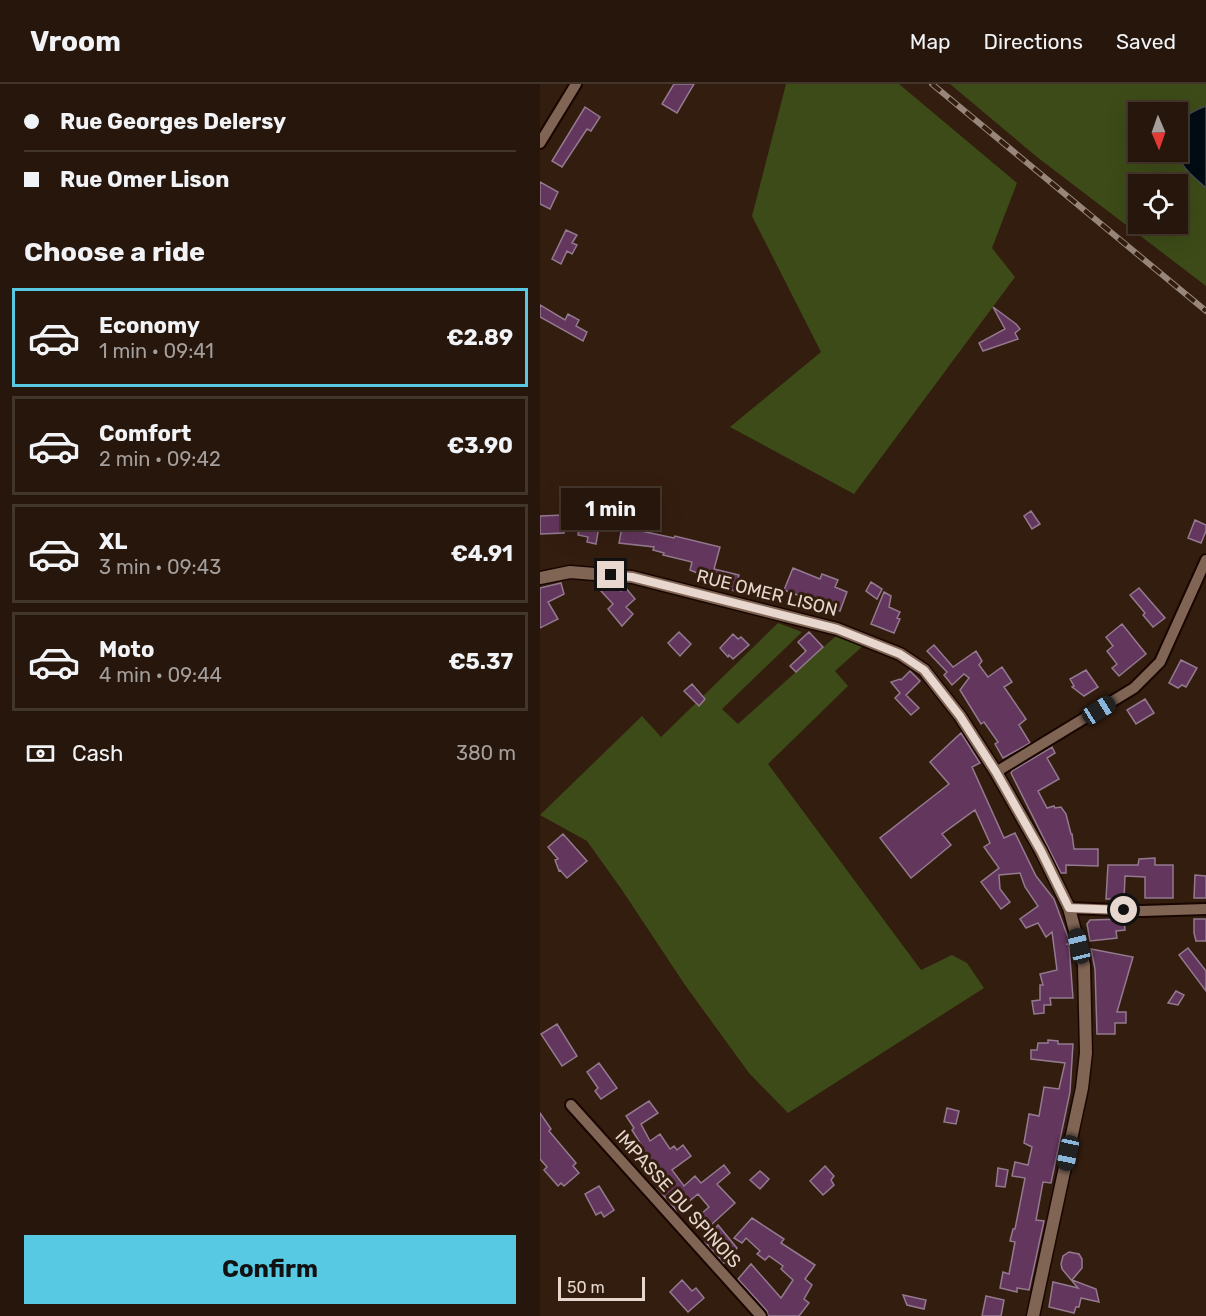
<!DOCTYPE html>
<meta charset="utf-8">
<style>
:root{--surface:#26160b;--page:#2e1f14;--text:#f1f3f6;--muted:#a49f9d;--line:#42352c;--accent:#57c9e3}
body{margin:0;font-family:Rubik,sans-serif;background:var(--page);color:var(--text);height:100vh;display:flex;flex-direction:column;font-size:22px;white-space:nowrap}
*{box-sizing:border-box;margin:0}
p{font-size:20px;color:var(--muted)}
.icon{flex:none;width:33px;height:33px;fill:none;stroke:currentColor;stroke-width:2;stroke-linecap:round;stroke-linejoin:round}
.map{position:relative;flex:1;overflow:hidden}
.side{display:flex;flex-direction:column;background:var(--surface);width:540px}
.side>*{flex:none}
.top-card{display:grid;align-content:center;height:132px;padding:0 24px;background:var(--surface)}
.needle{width:39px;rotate:178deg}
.buttons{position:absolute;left:588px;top:18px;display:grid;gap:12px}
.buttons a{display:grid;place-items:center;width:60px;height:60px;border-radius:0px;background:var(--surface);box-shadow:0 6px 24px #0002,0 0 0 2px var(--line);font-size:30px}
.scale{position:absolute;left:18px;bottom:15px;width:87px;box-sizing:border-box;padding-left:6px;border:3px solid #e7d7ce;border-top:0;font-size:16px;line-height:21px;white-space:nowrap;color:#e7d7ce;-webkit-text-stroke:4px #331d0f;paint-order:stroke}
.end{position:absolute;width:27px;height:27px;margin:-14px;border:8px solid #e7d7ce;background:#111;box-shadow:0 0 0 3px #111}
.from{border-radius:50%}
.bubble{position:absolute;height:42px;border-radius:0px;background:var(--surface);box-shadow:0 6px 24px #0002,0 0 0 2px var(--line);font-size:20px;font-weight:700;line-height:42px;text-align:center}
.car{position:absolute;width:18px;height:36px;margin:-18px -9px;border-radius:8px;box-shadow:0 0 4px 2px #0007;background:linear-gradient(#222 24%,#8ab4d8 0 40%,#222 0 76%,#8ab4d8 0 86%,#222 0)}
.top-card b{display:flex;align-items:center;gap:21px;height:57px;font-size:22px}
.top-card b+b{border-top:2px solid var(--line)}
.top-card i{width:15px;height:15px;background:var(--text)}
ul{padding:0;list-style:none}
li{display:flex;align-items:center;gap:18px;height:99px;margin:0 12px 9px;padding:0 12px;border:3px solid var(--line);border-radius:0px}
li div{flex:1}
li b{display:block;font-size:22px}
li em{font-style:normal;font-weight:700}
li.on{border-color:var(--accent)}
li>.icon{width:54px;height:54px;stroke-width:1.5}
h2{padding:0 24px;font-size:27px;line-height:72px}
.pay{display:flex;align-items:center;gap:15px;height:66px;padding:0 24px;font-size:22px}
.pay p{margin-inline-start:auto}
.action{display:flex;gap:12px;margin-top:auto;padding:12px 24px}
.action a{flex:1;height:69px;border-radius:0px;background:var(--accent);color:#111;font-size:24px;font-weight:700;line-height:69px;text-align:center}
header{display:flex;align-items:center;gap:36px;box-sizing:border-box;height:84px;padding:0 30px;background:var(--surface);border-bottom:2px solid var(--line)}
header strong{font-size:28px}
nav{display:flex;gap:33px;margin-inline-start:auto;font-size:21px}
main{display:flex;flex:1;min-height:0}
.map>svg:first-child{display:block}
.green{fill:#3d4b18;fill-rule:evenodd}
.water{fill:#000c15;stroke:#45494c;stroke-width:1.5}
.building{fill:#63365d;stroke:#937a8f;stroke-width:1.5}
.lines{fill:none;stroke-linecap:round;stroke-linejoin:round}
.minor-casing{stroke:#1a0600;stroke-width:14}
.tertiary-casing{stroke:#1a0600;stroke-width:15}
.minor{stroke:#806555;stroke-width:10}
.tertiary{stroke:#806555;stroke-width:12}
.rail-casing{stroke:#98867a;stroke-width:6}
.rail{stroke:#331d0f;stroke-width:4;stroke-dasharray:11;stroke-linecap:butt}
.route{stroke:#e7d7ce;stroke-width:8}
.labels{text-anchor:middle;stroke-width:6;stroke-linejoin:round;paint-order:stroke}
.street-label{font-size:18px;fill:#e7d7ce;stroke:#331d0f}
</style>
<header>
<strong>Vroom</strong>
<nav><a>Map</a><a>Directions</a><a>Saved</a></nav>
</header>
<main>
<section class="side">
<div class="top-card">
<b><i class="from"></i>Rue Georges Delersy</b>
<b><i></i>Rue Omer Lison</b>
</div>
<h2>Choose a ride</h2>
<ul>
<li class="on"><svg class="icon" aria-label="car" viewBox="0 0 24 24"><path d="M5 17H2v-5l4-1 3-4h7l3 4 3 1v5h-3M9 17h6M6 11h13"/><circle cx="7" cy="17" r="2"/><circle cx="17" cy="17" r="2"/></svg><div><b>Economy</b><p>1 min · 09:41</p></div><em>€2.89</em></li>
<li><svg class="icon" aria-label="car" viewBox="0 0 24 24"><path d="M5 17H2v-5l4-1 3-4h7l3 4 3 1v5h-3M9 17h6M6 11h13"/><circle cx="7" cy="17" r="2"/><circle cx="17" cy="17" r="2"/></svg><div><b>Comfort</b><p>2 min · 09:42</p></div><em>€3.90</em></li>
<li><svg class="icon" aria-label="car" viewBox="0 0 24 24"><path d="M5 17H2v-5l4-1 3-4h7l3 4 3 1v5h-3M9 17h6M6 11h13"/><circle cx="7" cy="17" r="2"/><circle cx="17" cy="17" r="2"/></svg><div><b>XL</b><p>3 min · 09:43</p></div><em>€4.91</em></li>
<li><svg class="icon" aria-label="car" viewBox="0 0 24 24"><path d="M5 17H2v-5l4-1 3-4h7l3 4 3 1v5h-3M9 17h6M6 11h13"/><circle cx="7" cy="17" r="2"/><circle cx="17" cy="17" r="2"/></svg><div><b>Moto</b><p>4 min · 09:44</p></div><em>€5.37</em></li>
</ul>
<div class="pay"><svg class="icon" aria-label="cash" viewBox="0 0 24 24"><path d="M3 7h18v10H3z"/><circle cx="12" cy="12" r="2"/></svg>Cash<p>380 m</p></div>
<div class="action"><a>Confirm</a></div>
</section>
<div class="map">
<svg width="666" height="1232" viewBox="0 0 666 1232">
<rect width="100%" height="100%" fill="#331d0f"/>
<path class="green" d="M246 0H359L477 99 452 164 475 193 314 410 190 343 281 268 212 132Z
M410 0H666V202L497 73ZM598 28H638V68H598ZM598 100H638V140H598Z
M238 539 262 548 182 625 198 640 297 551 324 561 295 587 308 602 228 680 381 886 412 871 427 879 444 904 248 1029 209 989 145 901 82 806 47 757 0 731 102 632 121 653Z"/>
<path class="water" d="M666 22V104C656 95 643 85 638 72 637 68 638 63 638 58 638 35 645 30 666 22Z"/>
<path class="building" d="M134 0H154L137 29 122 20Z
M45 23 60 33 51 47 47 45 22 83 12 77Z
M0 98 18 108 10 125 0 120Z
M26 146 37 151 32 159 37 161 32 170 27 167 21 180 12 175Z
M0 221 25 236 28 230 39 236 36 242 47 248 43 257 0 233Z
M453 223 476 240 480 245 475 249 478 255 443 267 439 259 465 245Z
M491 427 500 440 492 445 484 432Z
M23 431 24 449 0 450V432Z
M41 433 60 436 56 460 47 458 48 453 38 451Z
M655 436 666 441V447L661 459 648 454Z
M82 443 134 454 135 452 180 463 174 485 199 491 195 507 165 499 167 493 150 486 152 478 123 471 124 469 113 466 114 463 79 459Z
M253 484 280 495 282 490 298 496 295 503 307 508 300 527 244 506Z
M331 498 342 505 337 515 326 507Z
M21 499 24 510 8 518 18 535 0 544V504Z
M68 499 81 507 85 503 95 515 86 523 93 530 82 542 68 525 73 520 61 507Z
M599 504 625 534 613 543 603 531 605 529 590 511Z
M344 508 351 512 349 523 360 528 357 534 360 535 354 549 331 540Z
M582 540 606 570 579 592 572 584 577 580 567 567 573 562 566 553Z
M139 548 151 560 140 572 128 559Z
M269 548 283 563 256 588 250 582 266 567 258 558Z
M193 550 198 555 201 553 209 561 193 575 189 571 188 573 180 564Z
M394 561 413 583 436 567 442 577 439 581 448 593 462 583 472 598 464 603 486 635 479 641 490 659 463 674 455 660 458 658 444 638 441 640 420 606 429 594 424 590 412 601 404 591 407 588 387 567Z
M641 576 657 584 646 603 642 601 638 604 629 599Z
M546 586 558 603 544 612 532 603 534 602 530 595Z
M370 587 380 597 366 611 379 624 371 631 355 614 360 609 351 598 360 595 361 596Z
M152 600 165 615 159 622 144 607Z
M605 615 614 629 596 640 587 626Z
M421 649 440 679 432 683 464 754 475 749 496 792 514 815 529 856 530 860H526L529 861 533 914H510L511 921H504V929L494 930 492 917 500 916V901H503L500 890 517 886 512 848 506 853 498 839 486 844 480 835 498 822 485 803 480 789 459 791 460 805 470 818 461 825 441 798 459 784 444 763 450 759 435 726 402 750 411 761 371 794 340 754 409 700 390 678Z
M512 663 515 669 507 674 519 695 498 707 507 724 514 722 515 724 521 723 526 730 531 750H532L534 765H558V782L526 781V789H521L471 689 472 687Z
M23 750 47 777 27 794 20 786 19 787 15 776 18 775 8 763Z
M615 774V781H633V814H605V793L585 792 584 815H566L568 781H598L599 775Z
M655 791 666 792V814H654Z
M584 835 585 846 576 847 577 854 550 857 547 840 550 836Z
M654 835H666V857H656L654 849Z
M648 864 666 887V907L639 871Z
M551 865 593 873 577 928H586V939H575V950H557L555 885Z
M636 907 644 911 638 921 628 919Z
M17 940 37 972 22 982 1 950Z
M508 956 518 957V960H533L530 1008 511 1099 503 1098 496 1136 504 1137 489 1206 477 1204V1208L460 1204 463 1188 469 1190 475 1158 470 1157 473 1145H475L485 1094 472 1092 475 1078 488 1081 492 1063 484 1059 489 1030 499 1032 504 1003 519 1005 525 979 491 975V966H497L498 959H508Z
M59 979 77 1004 61 1015 55 1007 58 1004 47 988Z
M109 1017 118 1029 101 1040 110 1057 120 1050 130 1065 134 1062 137 1066 143 1061 151 1072 132 1086 144 1102 155 1092 161 1099 184 1081 190 1089 177 1100 195 1119 171 1141 161 1130 169 1123 158 1110 137 1127 117 1104 120 1101 99 1069 104 1065 92 1046 94 1044 86 1032Z
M407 1024 419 1027 416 1040 404 1038Z
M0 1029 11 1045 9 1047 36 1079 33 1082 39 1089 24 1102 21 1099 18 1102 4 1086 7 1083 0 1075Z
M285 1082 294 1092 291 1096 294 1101 283 1111 270 1097Z
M458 1084 468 1086 465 1103 456 1102Z
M220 1087 229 1095 220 1105 210 1096Z
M59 1102 74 1126 64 1133 61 1128 56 1131 45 1110Z
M212 1134 244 1155 241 1159 275 1181 265 1195 272 1201 264 1215 269 1219 259 1232H228L227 1227 198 1195 211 1180 241 1214 253 1196 241 1185 243 1182 229 1172 225 1176 217 1170 220 1167 206 1154 202 1159 194 1154Z
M178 1141 197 1164 184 1179 165 1158Z
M529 1168 539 1170 542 1175V1184L532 1196 556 1205 559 1218 541 1214 539 1223H536L534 1229 509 1223 513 1198 538 1204 522 1185 521 1180 523 1172Z
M142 1196 152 1207 156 1204 164 1214 148 1228 130 1208Z
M363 1211 386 1216 384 1225 367 1221Z
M446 1212 464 1216 461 1232H442Z"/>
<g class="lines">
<defs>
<path id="minor" d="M0 59 36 0
M456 688 594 604 620 578 666 476
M529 824 602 827 666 825
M31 1021 221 1232"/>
<path id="tertiary" d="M0 494 30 488 92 493 297 545 360 570 384 586 420 632 456 688 501 767 529 824 544 881 546 969 542 1004 493 1232"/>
</defs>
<use href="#minor" class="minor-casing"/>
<use href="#tertiary" class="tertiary-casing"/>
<use href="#minor" class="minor"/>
<use href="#tertiary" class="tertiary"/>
<defs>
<path id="rail" d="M392 0 666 227"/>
</defs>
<use href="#rail" class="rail-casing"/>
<use href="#rail" class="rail"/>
</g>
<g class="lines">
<path class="route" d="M71 491 92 493 297 545 360 570 384 586 420 632 456 688 501 767 529 824 584 826"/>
</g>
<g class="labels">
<g class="street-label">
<text transform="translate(227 509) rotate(14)" y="6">RUE OMER LISON</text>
<text transform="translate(138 1115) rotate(48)" y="6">IMPASSE DU SPINOIS</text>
</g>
</g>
</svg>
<div class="buttons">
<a><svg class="needle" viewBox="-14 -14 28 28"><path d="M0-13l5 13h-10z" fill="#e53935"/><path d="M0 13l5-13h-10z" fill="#a49f9d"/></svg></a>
<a><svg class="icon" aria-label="locate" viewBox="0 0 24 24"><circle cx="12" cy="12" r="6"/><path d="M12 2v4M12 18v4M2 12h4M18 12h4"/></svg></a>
</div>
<div class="scale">50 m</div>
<i class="end from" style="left:584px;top:826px"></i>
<i class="end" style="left:71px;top:491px"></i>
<div class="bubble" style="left:21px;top:404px;width:99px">1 min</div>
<i class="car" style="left:559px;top:626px;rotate:58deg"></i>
<i class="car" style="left:539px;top:862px;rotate:346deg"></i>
<i class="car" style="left:528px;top:1069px;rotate:192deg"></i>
</div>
</main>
